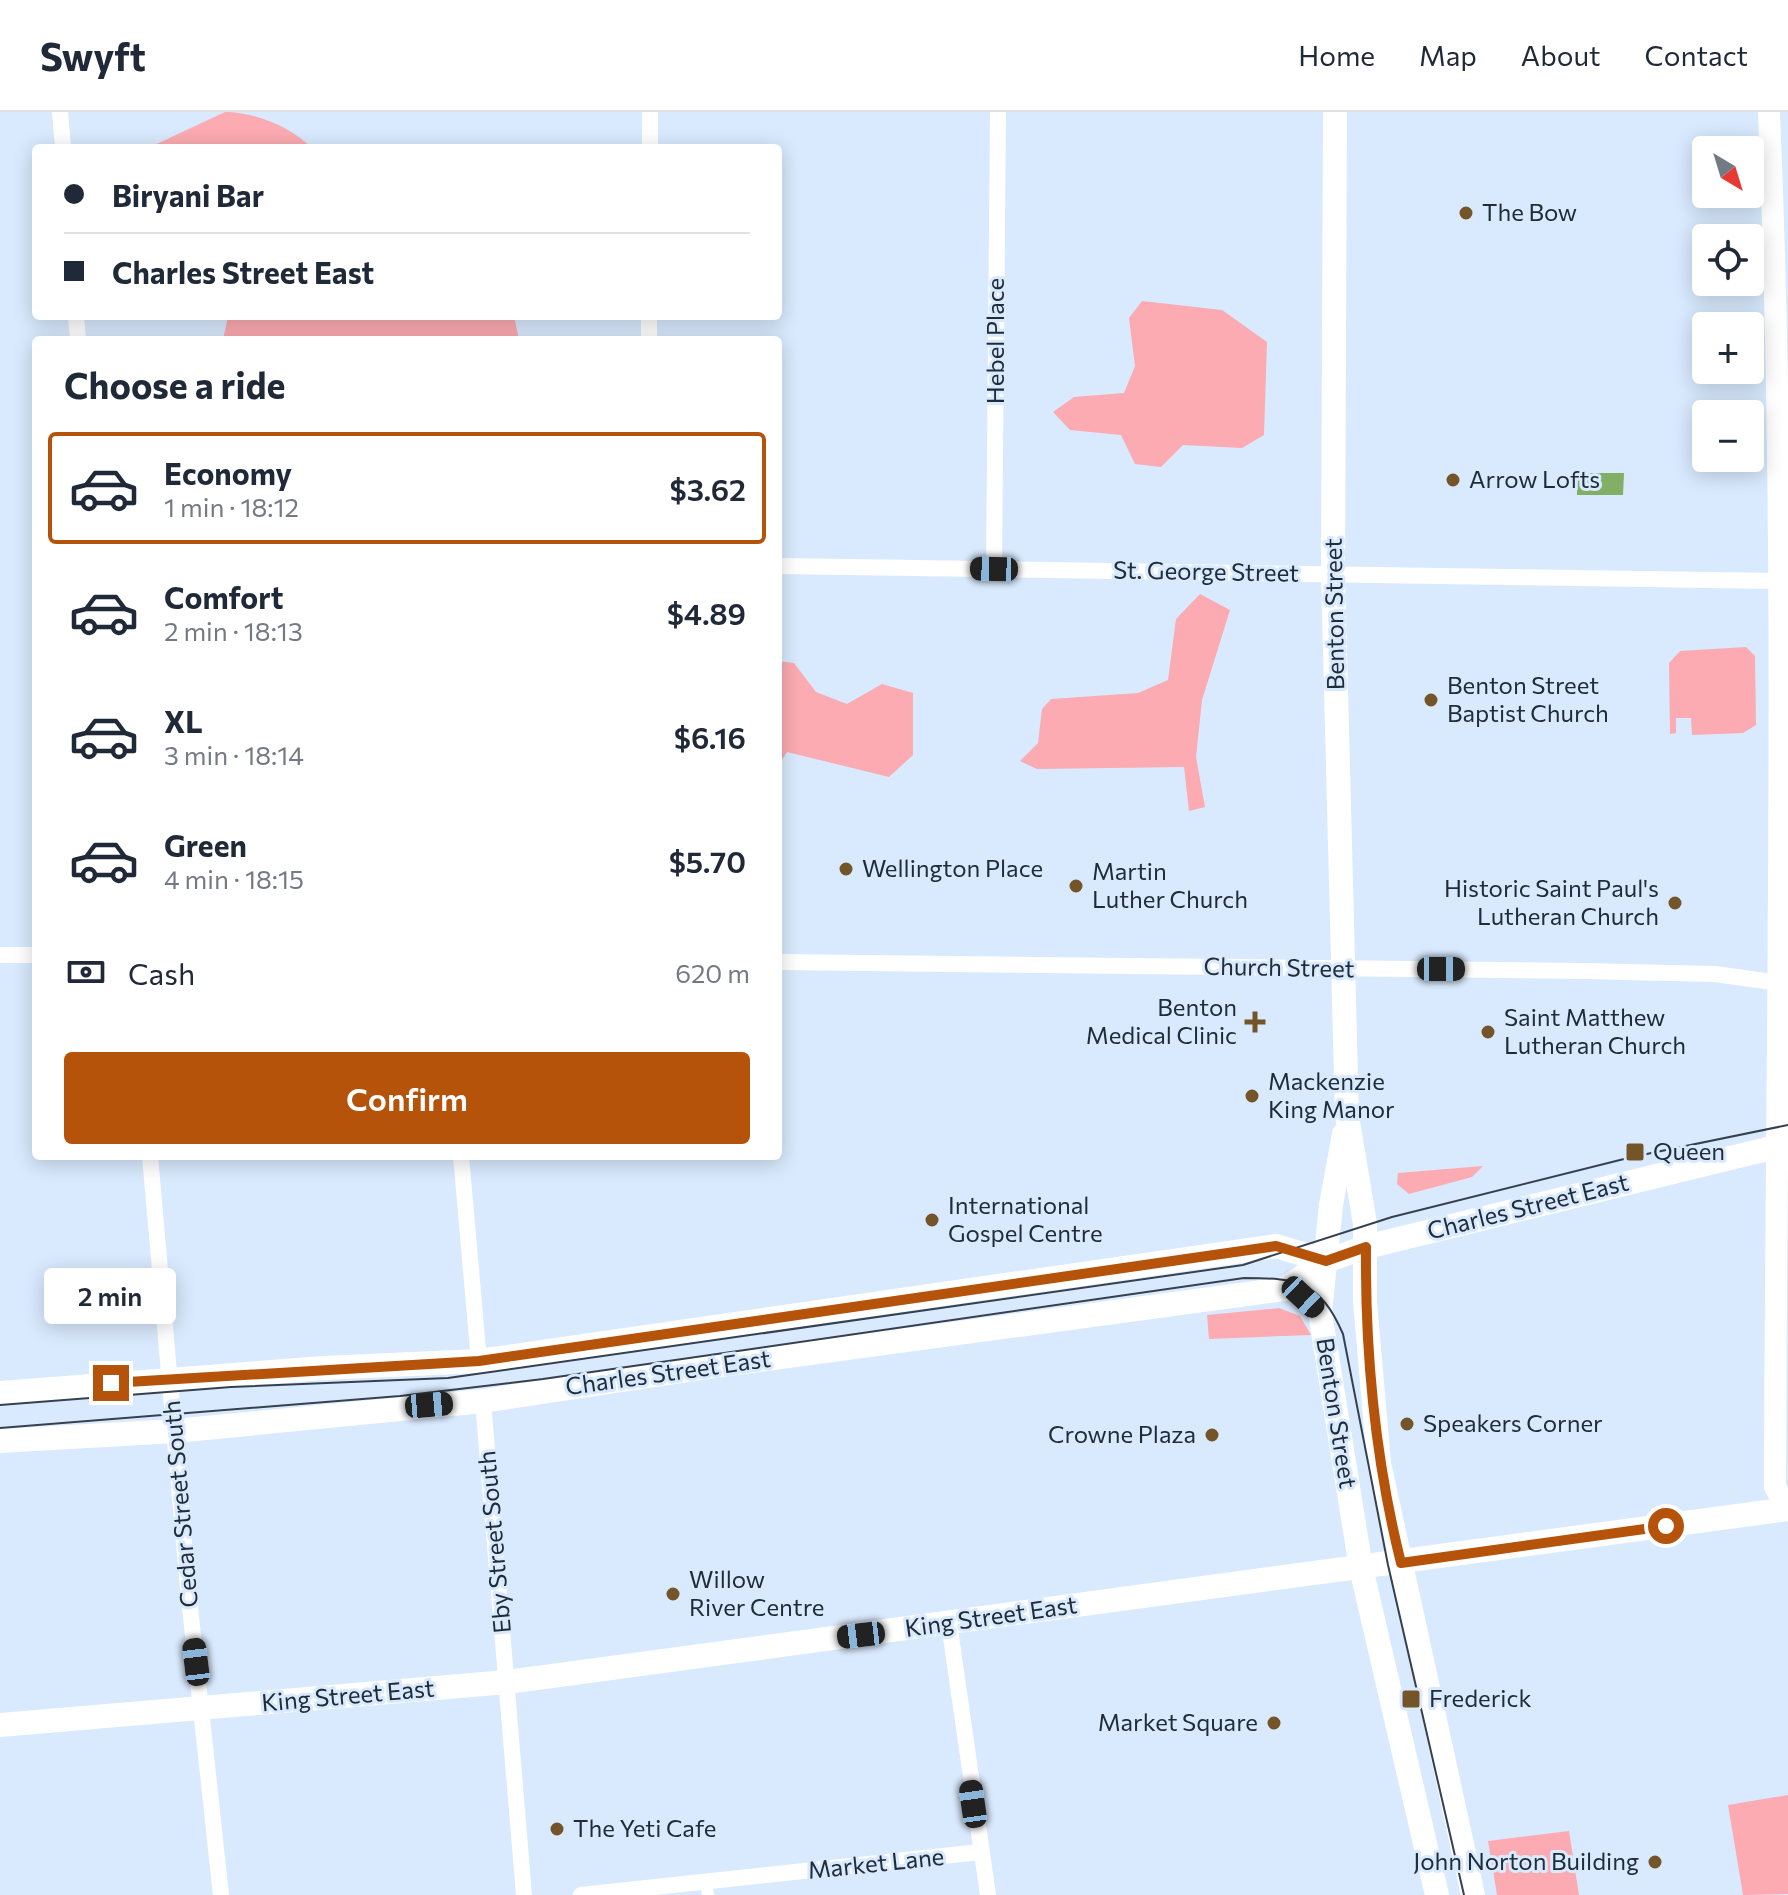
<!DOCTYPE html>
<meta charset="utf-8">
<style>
:root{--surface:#fff;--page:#f6f6f7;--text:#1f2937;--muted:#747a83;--line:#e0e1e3;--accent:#b45309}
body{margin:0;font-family:Commissioner,sans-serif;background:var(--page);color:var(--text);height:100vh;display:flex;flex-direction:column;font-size:30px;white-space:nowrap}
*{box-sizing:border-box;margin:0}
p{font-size:26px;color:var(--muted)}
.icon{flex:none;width:44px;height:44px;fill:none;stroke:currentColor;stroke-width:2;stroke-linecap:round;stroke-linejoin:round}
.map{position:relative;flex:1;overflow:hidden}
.drawer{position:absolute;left:32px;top:224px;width:750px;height:824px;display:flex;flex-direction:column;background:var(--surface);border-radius:8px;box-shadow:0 4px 20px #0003}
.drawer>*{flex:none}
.hud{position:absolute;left:32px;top:32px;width:750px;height:176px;border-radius:8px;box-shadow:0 4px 20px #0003;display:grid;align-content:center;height:176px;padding:0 32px;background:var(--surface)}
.needle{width:52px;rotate:142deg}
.controls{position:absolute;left:1692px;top:24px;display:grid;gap:16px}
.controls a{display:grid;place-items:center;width:72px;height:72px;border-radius:8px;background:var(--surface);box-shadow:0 4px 20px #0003;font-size:40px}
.end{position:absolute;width:36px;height:36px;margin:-18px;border:10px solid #b45309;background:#fff;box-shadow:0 0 0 4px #fff}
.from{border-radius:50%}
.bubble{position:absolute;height:56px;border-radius:8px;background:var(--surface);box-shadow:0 4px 20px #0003;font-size:26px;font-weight:600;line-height:56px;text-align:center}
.car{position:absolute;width:24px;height:48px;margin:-24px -12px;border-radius:10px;box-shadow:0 0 6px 2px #0007;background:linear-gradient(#222 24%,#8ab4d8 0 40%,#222 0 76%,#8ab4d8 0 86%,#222 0)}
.hud b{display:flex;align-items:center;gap:28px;height:76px;font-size:30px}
.hud b+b{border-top:2px solid var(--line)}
.hud i{width:20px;height:20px;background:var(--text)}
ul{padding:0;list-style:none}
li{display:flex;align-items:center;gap:24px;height:112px;margin:0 16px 12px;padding:0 16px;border:4px solid transparent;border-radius:8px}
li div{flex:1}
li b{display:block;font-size:30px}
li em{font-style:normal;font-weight:600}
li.on{border-color:var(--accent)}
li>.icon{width:72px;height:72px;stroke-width:1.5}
h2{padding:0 32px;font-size:36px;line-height:96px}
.pay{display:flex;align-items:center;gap:20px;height:88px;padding:0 32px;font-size:30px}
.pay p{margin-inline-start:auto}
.cta{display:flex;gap:16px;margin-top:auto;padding:16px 32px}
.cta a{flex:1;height:92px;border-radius:8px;background:var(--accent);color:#fff;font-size:32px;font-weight:600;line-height:92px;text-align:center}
header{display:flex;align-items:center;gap:48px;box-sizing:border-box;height:112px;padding:0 40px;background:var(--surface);border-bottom:2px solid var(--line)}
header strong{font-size:38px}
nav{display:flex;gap:44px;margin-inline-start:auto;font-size:28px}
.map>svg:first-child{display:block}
.green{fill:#fbabb1}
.water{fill:#81af64}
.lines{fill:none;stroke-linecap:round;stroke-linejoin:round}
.pedestrian{stroke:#fff;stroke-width:12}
.minor{stroke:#fff;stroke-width:16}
.tertiary{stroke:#fff;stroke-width:22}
.secondary{stroke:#fff;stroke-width:24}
.tram{stroke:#36414f;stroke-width:2}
.route{stroke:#b45309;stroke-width:10}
.poi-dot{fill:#735529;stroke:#d9eafe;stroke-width:3}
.labels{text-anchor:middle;stroke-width:6;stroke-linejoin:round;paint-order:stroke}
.poi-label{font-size:24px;fill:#212c39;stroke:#d9eafe;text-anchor:start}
.street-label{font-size:24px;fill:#212c39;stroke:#d9eafe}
</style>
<header>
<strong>Swyft</strong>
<nav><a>Home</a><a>Map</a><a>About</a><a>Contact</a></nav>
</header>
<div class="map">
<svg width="1788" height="1783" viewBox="0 0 1788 1783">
<rect width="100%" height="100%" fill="#d9eafe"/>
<path class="green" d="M225 0C255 0 291 15 312 36H148Z
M1142 189 1222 198 1267 230 1264 323 1242 336 1183 333 1161 355 1135 352 1121 323 1070 318 1053 300 1074 285 1124 281 1135 254 1129 206Z
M228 204H514L519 228H223Z
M1200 482 1230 498 1202 588 1196 645 1205 695 1189 699 1184 655 1037 657 1020 649 1038 631 1042 597 1051 587 1138 581 1168 568 1176 507Z
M1746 535 1755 544 1756 613 1743 621 1692 623 1691 606H1676V621L1670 622 1669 551 1680 539Z
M778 549 794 551 816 580 847 592 882 572 913 581V643L889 665 787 640 778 654Z
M1483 1054 1472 1065 1409 1082 1397 1072 1398 1061Z
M1279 1196 1300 1204 1311 1223 1209 1227 1207 1203Z
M1788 1683V1782L1743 1783 1728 1693Z
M1569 1719 1579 1783H1497L1488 1729Z"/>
<path class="water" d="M1577 361H1624L1623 383H1577Z"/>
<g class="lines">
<path class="pedestrian" d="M706 1770 708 1783"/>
<path class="minor" d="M60 0 63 36
M650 0V36
M76 204 78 228
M649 228V204
M778 454 1778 469
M994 457 998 0
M0 843H36
M778 850 1583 859 1715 862 1780 871
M150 1044 188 1477 221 1783
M461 1044 479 1249
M483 1289 524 1783
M949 1511 988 1783
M581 1783 980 1740"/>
<path class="tertiary" d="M1769 0C1788 458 1776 916 1775 1375L1788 1397"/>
<path class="secondary" d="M1335 0 1333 461 1347 1004 1365 1112V1190L1379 1351 1473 1783
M1344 1022 1331 1093 1320 1201 1361 1456 1437 1783
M0 1281 323 1256 479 1249 1276 1134 1326 1149
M0 1329 175 1319 483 1289 715 1254 1284 1177 1326 1149 1366 1135 1788 1032
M0 1613 507 1570 1788 1397"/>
<path class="tram" d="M0 1293 231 1275 448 1266 1243 1153 1392 1105 1632 1045 1788 1013
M0 1316 400 1284 543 1267 1244 1166C1297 1166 1320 1169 1343 1222L1388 1453 1464 1783"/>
</g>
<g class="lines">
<path class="route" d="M111 1271 479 1249 1276 1134 1326 1149 1366 1135C1365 1242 1375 1347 1401 1451L1666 1414"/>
</g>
<g class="poi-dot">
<circle cx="1466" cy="101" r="8"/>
<circle cx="1453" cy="368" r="8"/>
<circle cx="1431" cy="588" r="8"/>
<circle cx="846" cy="757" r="8"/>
<circle cx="1076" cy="774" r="8"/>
<circle cx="1675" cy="791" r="8"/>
<path d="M1251 898h8v8h8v8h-8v8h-8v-8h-8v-8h8z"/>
<circle cx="1488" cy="920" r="8"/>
<circle cx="1252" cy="984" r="8"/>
<rect x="1625" y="1030" width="20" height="20" rx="4"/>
<circle cx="932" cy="1108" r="8"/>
<circle cx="1407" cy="1312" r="8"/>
<circle cx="1212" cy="1323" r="8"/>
<circle cx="673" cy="1482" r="8"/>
<rect x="1401" y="1577" width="20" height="20" rx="4"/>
<circle cx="1274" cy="1611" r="8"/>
<circle cx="557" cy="1717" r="8"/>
<circle cx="1655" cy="1750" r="8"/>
</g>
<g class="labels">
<g class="poi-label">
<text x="1482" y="109">The Bow</text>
<text x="1469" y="376">Arrow Lofts</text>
<text x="1447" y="582">Benton Street<tspan x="1447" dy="28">Baptist Church</tspan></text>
<text x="862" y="765">Wellington Place</text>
<text x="1092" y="768">Martin<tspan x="1092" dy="28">Luther Church</tspan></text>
<text x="1659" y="785" text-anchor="end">Historic Saint Paul's<tspan x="1659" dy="28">Lutheran Church</tspan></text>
<text x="1237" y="904" text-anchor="end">Benton<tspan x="1237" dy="28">Medical Clinic</tspan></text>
<text x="1504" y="914">Saint Matthew<tspan x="1504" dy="28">Lutheran Church</tspan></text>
<text x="1268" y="978">Mackenzie<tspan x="1268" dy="28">King Manor</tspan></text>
<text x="1653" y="1048">Queen</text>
<text x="948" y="1102">International<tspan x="948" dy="28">Gospel Centre</tspan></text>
<text x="1423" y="1320">Speakers Corner</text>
<text x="1196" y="1331" text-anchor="end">Crowne Plaza</text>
<text x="689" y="1476">Willow<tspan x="689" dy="28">River Centre</tspan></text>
<text x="1429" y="1595">Frederick</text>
<text x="1258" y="1619" text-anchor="end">Market Square</text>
<text x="573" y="1725">The Yeti Cafe</text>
<text x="1639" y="1758" text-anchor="end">John Norton Building</text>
</g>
<g class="street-label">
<text transform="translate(996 229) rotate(-90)" y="8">Hebel Place</text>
<text transform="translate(1206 460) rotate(1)" y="8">St. George Street</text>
<text transform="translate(1335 502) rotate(-91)" y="8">Benton Street</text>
<text transform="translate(1279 856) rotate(1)" y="8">Church Street</text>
<text transform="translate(1528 1095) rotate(-14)" y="8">Charles Street East</text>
<text transform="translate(668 1261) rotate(-8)" y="8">Charles Street East</text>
<text transform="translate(1336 1301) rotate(81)" y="8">Benton Street</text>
<text transform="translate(181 1392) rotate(-95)" y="8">Cedar Street South</text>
<text transform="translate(495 1430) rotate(-95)" y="8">Eby Street South</text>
<text transform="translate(991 1505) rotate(-8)" y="8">King Street East</text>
<text transform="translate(348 1584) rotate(-5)" y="8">King Street East</text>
<text transform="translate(876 1752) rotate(-6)" y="8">Market Lane</text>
</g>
</g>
</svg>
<div class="controls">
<a><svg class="needle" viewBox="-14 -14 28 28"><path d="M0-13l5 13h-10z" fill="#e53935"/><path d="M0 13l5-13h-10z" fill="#747a83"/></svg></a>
<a><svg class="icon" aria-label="locate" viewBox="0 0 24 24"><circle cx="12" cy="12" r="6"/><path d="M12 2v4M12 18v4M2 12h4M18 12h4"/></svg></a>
<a>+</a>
<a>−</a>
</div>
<i class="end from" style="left:1666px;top:1414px"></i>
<i class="end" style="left:111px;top:1271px"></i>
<div class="bubble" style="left:44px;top:1156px;width:132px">2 min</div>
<i class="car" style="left:994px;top:457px;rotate:271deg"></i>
<i class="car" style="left:1441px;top:857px;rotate:90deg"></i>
<i class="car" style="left:1303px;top:1185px;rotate:133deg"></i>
<i class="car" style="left:429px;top:1293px;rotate:85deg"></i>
<i class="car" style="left:861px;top:1523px;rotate:263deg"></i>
<i class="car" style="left:196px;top:1550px;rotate:353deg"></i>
<i class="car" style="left:973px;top:1692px;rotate:352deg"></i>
<div class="hud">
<b><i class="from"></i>Biryani Bar</b>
<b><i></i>Charles Street East</b>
</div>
<section class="drawer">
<h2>Choose a ride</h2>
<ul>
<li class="on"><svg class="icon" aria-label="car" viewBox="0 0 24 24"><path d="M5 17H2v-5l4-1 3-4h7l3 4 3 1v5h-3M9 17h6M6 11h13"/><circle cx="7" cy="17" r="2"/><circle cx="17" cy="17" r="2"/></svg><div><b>Economy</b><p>1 min · 18:12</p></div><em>$3.62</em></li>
<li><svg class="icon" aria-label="car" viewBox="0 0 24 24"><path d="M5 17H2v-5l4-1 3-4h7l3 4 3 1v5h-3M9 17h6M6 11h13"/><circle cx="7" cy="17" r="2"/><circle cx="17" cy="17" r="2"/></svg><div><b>Comfort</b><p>2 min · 18:13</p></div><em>$4.89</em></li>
<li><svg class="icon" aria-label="car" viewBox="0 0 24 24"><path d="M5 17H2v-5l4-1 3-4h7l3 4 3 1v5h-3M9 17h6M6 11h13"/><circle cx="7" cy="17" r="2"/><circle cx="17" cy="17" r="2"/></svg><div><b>XL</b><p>3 min · 18:14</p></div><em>$6.16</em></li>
<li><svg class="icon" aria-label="car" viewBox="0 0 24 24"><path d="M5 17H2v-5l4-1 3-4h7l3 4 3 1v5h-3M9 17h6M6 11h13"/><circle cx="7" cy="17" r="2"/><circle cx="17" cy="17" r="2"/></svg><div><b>Green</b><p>4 min · 18:15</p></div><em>$5.70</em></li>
</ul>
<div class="pay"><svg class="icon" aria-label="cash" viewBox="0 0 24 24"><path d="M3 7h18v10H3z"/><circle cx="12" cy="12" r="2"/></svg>Cash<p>620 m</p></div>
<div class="cta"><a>Confirm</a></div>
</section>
</div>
